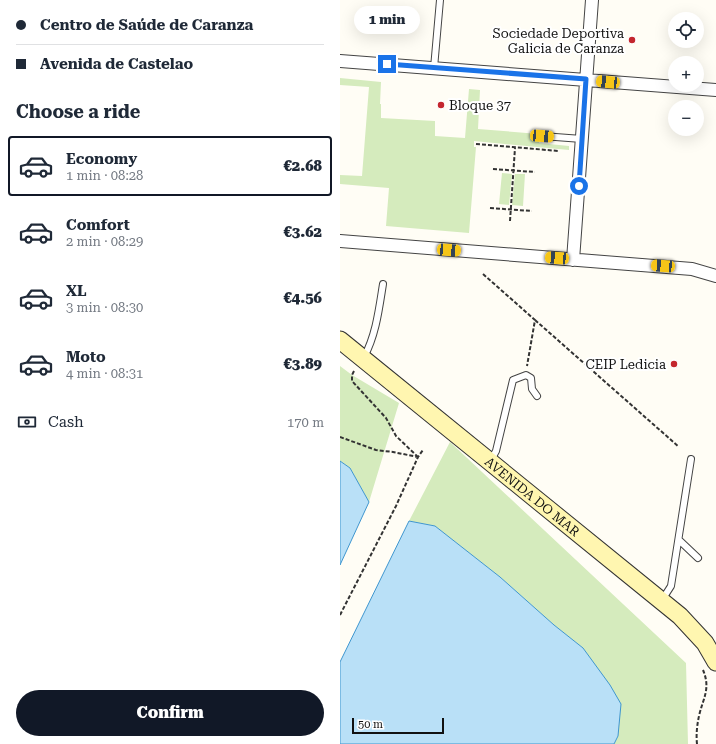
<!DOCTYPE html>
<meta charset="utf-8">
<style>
:root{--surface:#fff;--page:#f2f2f3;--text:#1f2937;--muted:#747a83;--line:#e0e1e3;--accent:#111827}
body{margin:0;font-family:"Roboto Serif",serif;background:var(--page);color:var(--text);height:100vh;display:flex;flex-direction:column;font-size:15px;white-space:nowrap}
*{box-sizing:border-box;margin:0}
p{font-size:13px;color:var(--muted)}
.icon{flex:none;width:22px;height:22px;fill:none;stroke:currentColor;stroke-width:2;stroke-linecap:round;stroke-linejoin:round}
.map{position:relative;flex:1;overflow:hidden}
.side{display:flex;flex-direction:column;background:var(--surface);width:340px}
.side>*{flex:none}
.guide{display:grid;align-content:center;height:88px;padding:0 16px;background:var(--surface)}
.fabs{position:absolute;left:328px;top:12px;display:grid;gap:8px}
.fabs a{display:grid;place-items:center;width:36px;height:36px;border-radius:50%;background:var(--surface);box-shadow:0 4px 16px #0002;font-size:20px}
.scale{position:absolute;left:12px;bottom:10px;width:92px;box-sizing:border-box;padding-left:4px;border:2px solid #111;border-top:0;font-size:11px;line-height:14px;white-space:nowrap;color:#111;-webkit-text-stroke:3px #fff;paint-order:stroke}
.end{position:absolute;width:18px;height:18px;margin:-9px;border:5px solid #1a73e8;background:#fff;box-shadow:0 0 0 2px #fff}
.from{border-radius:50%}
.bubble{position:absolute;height:28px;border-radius:14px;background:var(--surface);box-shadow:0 4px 16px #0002;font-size:13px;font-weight:800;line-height:28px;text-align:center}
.car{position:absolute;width:12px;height:24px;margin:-12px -6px;border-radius:5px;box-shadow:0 0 3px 1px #0007;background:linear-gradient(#f5c518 24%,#345 0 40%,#f5c518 0 76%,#345 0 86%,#f5c518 0)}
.guide b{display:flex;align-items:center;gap:14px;height:38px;font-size:15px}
.guide b+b{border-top:1px solid var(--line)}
.guide i{width:10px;height:10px;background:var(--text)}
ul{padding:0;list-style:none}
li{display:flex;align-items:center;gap:12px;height:60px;margin:0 8px 6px;padding:0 8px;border:2px solid transparent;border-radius:4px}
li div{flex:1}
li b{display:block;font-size:15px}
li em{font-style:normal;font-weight:800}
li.current{border-color:var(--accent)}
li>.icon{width:36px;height:36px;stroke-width:1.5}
h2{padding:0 16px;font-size:18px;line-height:48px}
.pay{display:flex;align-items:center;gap:10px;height:44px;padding:0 16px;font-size:15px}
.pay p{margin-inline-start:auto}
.cta{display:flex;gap:8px;margin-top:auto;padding:8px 16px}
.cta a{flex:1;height:46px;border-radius:24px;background:var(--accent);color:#fff;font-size:16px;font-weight:800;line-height:46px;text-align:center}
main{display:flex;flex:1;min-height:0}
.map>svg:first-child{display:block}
.green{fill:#d5ebbd}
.water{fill:#b9e0f7;stroke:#3f96cf}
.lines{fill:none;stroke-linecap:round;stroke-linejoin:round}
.lane-casing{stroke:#444;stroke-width:8}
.street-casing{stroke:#444;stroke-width:14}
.secondary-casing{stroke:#333;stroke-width:19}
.path{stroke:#333;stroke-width:2;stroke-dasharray:4 2;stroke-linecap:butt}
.lane{stroke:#fff;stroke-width:6}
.street{stroke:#fff;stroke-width:12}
.secondary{stroke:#fff6b0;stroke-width:17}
.route{stroke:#1a73e8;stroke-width:5}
.poi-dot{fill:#c4262e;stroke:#fff;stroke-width:1.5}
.labels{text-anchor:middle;stroke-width:4;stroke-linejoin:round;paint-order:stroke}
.poi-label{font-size:13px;fill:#111;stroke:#fff;text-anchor:end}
.street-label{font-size:13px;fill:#111;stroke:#fff}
</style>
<main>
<section class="side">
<div class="guide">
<b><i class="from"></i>Centro de Saúde de Caranza</b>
<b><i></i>Avenida de Castelao</b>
</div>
<h2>Choose a ride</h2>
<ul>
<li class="current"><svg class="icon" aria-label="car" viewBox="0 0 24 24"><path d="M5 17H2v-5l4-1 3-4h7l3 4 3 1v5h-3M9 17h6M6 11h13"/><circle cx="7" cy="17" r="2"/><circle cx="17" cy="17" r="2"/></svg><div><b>Economy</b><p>1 min · 08:28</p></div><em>€2.68</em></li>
<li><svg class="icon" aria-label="car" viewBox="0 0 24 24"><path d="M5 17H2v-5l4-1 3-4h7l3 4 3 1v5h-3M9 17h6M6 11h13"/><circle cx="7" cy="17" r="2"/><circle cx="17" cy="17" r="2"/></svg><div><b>Comfort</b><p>2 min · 08:29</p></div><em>€3.62</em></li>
<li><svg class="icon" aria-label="car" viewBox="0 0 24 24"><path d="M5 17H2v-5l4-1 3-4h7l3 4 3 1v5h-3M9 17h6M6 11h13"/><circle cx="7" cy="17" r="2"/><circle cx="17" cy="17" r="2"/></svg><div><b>XL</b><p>3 min · 08:30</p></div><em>€4.56</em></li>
<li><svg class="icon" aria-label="car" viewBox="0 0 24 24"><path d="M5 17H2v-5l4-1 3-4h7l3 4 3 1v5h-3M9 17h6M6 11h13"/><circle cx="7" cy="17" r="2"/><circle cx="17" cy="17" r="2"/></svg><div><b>Moto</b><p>4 min · 08:31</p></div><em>€3.89</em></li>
</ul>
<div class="pay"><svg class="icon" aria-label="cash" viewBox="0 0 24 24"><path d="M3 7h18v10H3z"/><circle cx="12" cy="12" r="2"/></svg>Cash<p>170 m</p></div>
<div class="cta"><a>Confirm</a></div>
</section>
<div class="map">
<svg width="376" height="744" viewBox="0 0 376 744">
<rect width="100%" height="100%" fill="#fffdf5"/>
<path class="green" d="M0 78 41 82 40 104H41V118L95 121V136L125 138 129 89 140 90 138 129 199 134V143L229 146V150L134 141V147H136L129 233 46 226 49 188 0 184V175L22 176 29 87 0 85Z
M162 173 172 174 169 205 159 204Z
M175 174H185L183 206 172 205Z
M0 366 12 375 59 403 29 502 10 468 0 461Z
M110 442 346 663 348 744H274L278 736 243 648 214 625 160 577 95 526 69 521Z"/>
<path class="water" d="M0 461 10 468 29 502 0 565Z
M69 521 95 526 160 577 214 625 243 648 270 685 281 704 278 736 274 744H0V662Z"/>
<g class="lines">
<defs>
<path id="lane" d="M94 68 100 0
M202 136 242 139
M24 357C36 335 39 309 43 284
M151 460 156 451 173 380 186 375 191 378 192 389 197 396
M339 540 358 558
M322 600 331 586 351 459"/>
<path id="street" d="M0 61 376 90
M0 241 352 269 376 276
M233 260 252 0"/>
<g id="secondary">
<path id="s1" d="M0 340 340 616 365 643 376 662"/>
</g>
</defs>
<use href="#lane" class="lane-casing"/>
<use href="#street" class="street-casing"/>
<use href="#secondary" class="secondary-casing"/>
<path class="path" d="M136 144 219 151
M153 169 195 172
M150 208 192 211
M170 221 175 148
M143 274 195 320 187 366
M195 320 339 447
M14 371 12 375V381L46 418 56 436 78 457
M0 437 36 450 53 452 78 457
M0 615 56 506 78 457 83 450
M357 744C356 735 357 725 359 716 363 698 371 689 363 670"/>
<use href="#lane" class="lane"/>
<use href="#street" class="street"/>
<use href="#secondary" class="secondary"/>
</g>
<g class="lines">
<path class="route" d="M47 64 246 79 239 186"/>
</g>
<g class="poi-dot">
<circle cx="292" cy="40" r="4"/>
<circle cx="101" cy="105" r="4"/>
<circle cx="334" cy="364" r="4"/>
</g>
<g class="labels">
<g class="poi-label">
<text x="284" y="38">Sociedade Deportiva<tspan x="284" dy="15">Galicia de Caranza</tspan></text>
<text x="109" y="110" text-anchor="start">Bloque 37</text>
<text x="326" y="369">CEIP Ledicia</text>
</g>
<g class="street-label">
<text dy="5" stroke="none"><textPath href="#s1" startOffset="248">AVENIDA DO MAR</textPath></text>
</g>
</g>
</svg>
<div class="fabs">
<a><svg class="icon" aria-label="locate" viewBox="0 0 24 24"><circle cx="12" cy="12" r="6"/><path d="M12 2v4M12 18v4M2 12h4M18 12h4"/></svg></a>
<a>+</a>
<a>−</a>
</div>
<div class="scale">50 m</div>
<i class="end from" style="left:239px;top:186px"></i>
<i class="end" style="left:47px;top:64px"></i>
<div class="bubble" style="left:14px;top:6px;width:66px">1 min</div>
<i class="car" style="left:268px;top:82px;rotate:276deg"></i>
<i class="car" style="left:202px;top:136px;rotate:94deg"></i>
<i class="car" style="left:109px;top:250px;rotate:94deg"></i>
<i class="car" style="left:217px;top:258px;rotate:274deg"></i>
<i class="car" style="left:323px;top:266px;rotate:274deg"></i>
</div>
</main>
